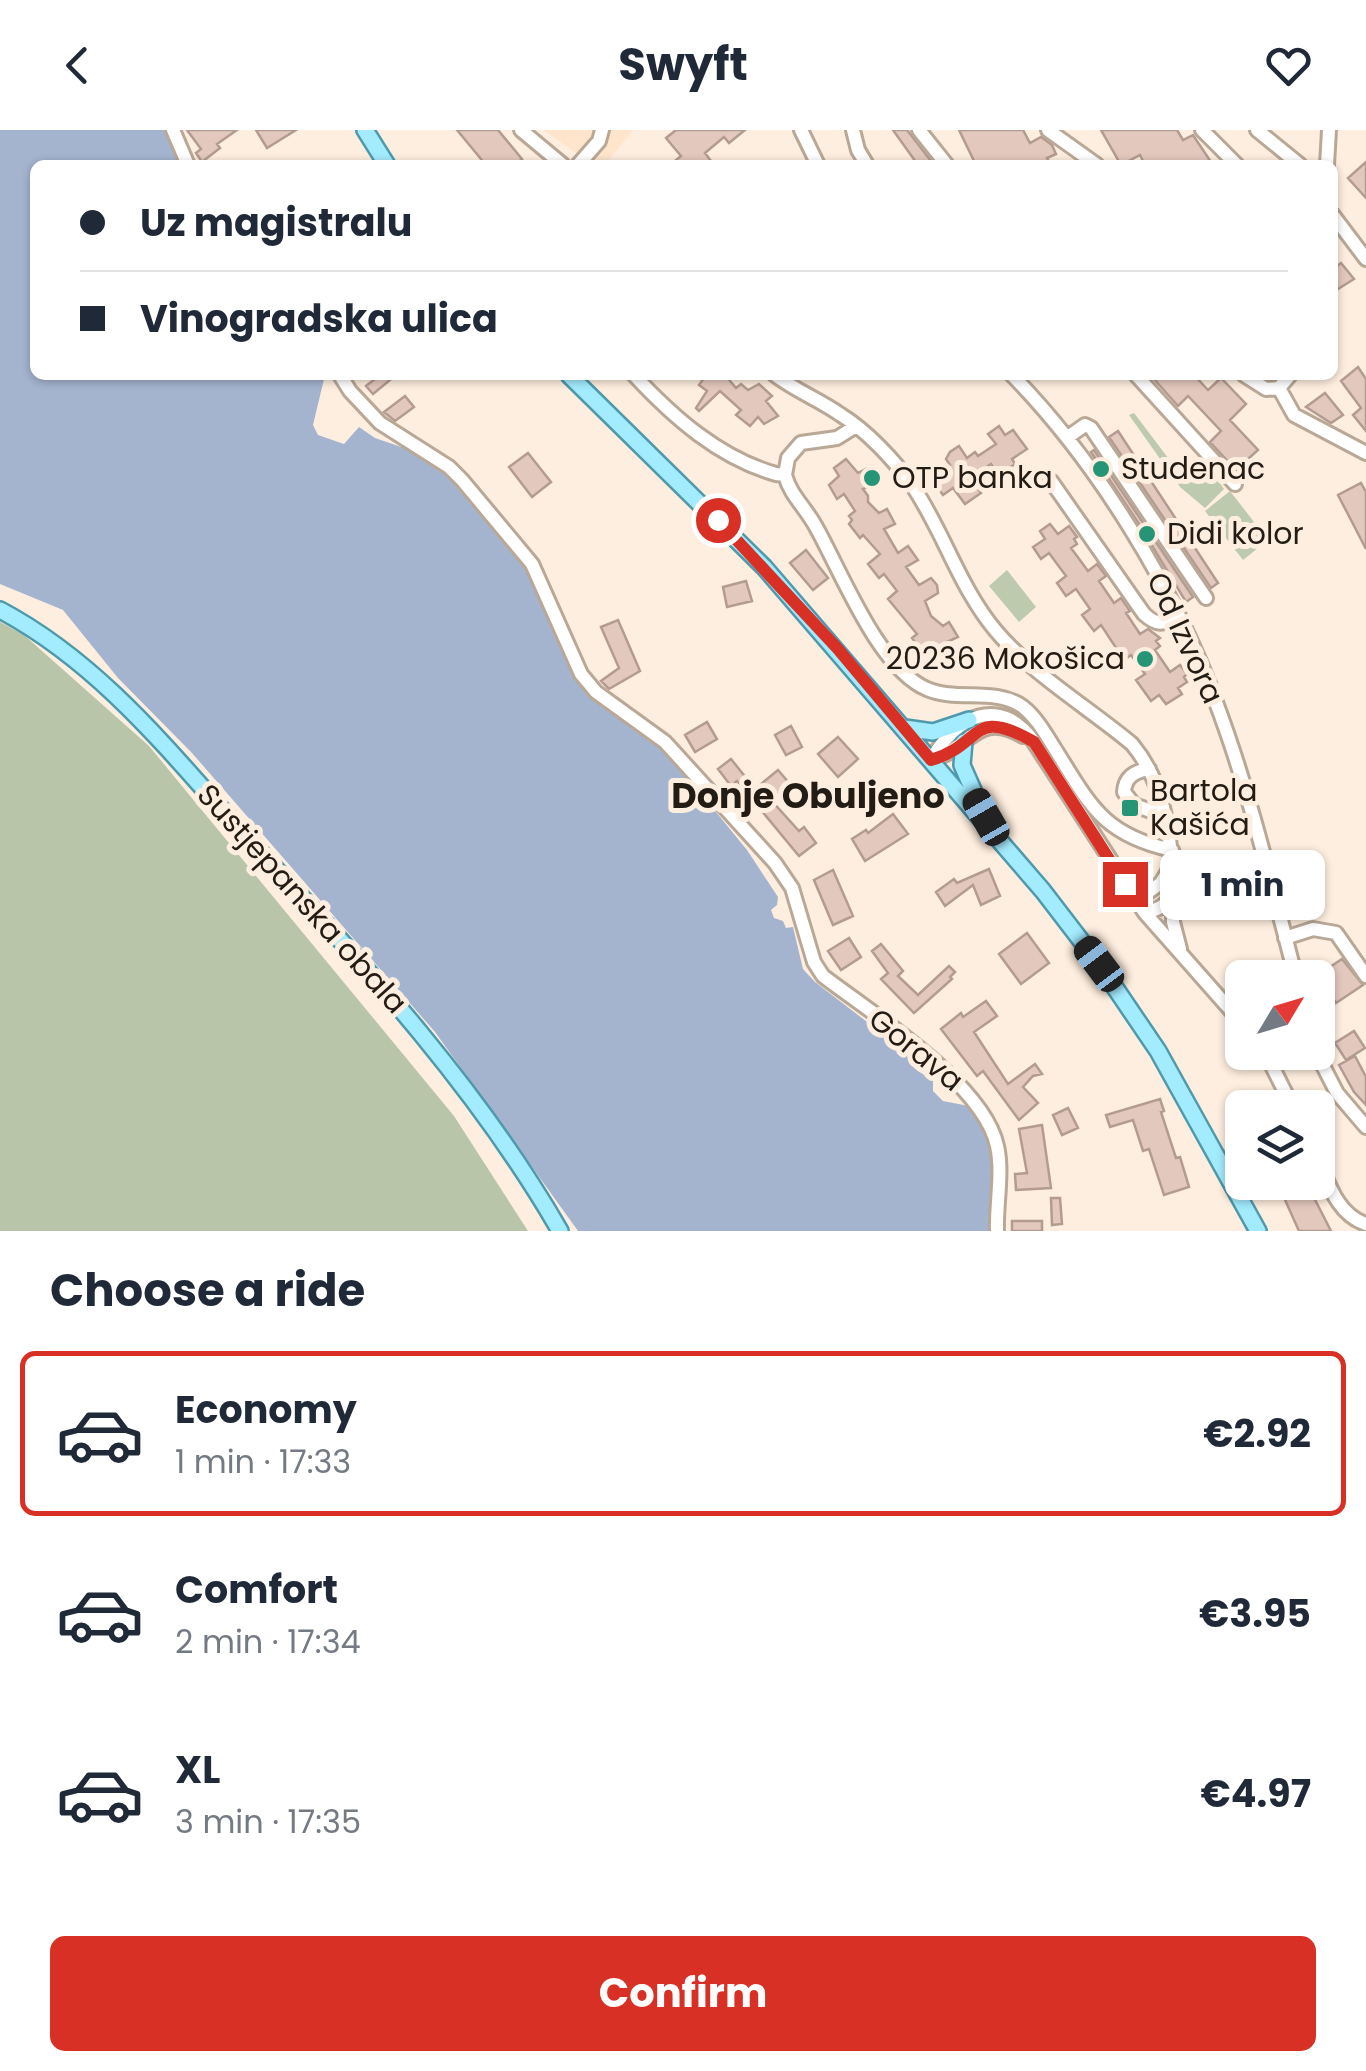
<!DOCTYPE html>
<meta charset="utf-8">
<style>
:root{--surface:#fff;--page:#f6f6f7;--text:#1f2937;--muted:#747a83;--line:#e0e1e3;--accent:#d93025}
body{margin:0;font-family:Poppins,sans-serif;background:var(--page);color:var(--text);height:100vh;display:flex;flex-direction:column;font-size:38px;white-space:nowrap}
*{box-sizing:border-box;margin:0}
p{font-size:32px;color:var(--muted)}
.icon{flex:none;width:55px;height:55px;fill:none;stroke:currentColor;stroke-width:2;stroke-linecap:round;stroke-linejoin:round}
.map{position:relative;height:1101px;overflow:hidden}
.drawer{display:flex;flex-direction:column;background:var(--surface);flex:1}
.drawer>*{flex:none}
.hud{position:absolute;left:30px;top:30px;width:1308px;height:220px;border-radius:15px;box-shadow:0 2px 8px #0004;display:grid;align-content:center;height:220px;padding:0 50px;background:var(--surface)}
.needle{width:65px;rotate:52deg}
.controls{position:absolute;left:1225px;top:830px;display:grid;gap:20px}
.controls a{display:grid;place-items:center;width:110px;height:110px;border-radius:15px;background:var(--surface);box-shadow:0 2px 8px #0004;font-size:50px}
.end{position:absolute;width:45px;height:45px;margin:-22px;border:12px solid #d93025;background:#fff;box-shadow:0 0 0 5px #fff}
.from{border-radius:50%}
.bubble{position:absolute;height:70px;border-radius:15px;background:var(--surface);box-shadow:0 2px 8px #0004;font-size:32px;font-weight:700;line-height:70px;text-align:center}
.car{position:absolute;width:30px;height:60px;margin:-30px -15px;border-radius:12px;box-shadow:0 0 8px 2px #0007;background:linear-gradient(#222 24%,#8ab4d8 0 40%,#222 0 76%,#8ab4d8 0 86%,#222 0)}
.hud b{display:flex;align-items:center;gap:35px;height:95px;font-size:38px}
.hud b+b{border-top:2px solid var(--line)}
.hud i{width:25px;height:25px;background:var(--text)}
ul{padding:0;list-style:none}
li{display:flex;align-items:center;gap:30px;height:165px;margin:0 20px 15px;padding:0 30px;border:5px solid transparent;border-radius:15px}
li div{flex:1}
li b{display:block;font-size:38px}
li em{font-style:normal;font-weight:700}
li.active{border-color:var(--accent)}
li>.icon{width:90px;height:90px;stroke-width:1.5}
h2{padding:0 50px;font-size:45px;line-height:120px}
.button{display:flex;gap:20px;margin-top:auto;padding:20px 50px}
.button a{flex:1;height:115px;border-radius:15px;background:var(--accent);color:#fff;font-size:40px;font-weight:700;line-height:115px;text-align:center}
header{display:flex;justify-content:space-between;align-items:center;height:130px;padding:0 50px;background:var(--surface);font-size:45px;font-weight:700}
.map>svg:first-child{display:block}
.built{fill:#fee5cc}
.green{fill:#becaad}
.forest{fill:#b9c5a8}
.water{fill:#a4b4cf}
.building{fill:#e3c8be;stroke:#b49b92;stroke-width:2.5}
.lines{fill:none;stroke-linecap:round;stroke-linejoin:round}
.minor-casing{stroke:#baa896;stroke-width:18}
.major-casing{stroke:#4e99ac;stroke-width:20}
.minor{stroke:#fff;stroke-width:12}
.major{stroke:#a3ebfe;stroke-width:15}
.route{stroke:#d93025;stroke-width:12}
.poi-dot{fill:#269576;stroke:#feeedf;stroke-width:4}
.labels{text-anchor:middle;stroke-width:10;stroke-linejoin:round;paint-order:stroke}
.poi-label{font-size:30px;fill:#231c15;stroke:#feeedf;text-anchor:start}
.street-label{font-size:30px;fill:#231c15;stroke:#feeedf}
.quarter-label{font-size:35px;font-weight:bold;fill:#231c15;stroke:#feeedf}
</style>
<header><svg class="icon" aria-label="back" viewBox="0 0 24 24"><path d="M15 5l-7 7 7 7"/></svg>Swyft<svg class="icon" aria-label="heart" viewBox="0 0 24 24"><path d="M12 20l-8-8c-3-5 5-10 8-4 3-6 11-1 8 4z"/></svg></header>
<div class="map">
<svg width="1366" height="1101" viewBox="0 0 1366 1101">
<rect width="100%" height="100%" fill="#feeedf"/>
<path class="built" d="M543 0H633L605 35H593Z"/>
<path class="green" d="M1134 283 1181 345 1201 326 1224 359 1205 378 1180 357 1129 285Z
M1230 361 1268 410 1243 430 1205 381Z
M1007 440 1036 477 1019 492 989 456Z"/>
<path class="forest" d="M0 492 24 505 149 616 454 986 528 1101H0Z"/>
<path class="water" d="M0 0H168L179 35H35V245H325L313 295 318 305 344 314 359 297 375 308 419 323 441 338 536 449 577 546 663 617 747 720 778 767 777 775 771 780 774 788 783 791 786 798 793 797 803 839 815 852 918 931 914 938 933 951V961L943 971 974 977 997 1026 993 1101H578L435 902 192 623 118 548 63 480 0 454Z"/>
<path class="building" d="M187 0H237L217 14 220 18 202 32 196 23 201 19Z
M256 0H296L267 18Z
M457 0H498L522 29 515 35H486Z
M676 0H745L729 13 724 7 705 23 714 35H670L681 26 666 8Z
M893 0H907L934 35H918Z
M959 0H1023L1030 13 1041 7 1052 15 1056 24 1047 28 1051 35H976Z
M1101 0H1177L1183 10 1193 5 1213 35H1145L1140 25 1121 35Z
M1366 32V68L1348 48Z
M1341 133 1354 149 1338 159 1332 153V140Z
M1358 237 1366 249V301L1353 285 1361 278 1341 251Z
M380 245H396L373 264 366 256Z
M706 245H725L736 258 741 254 748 260 759 254 772 266 766 271 778 286 764 294 758 287 750 296 736 285 741 280 720 261 699 281 696 278 707 261 699 255Z
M1158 245H1194L1208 260 1221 248 1246 274 1230 290 1258 320 1236 340 1210 312 1221 301 1188 266 1178 276 1154 249Z
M1325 263 1343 285 1331 293 1306 277Z
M405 266 414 277 395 291 384 282Z
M999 296 1005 305 1013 300 1027 319 1012 329 1015 334 999 345 991 334 970 348 981 363 965 374 953 358 943 365 936 355 940 352 935 345 950 335 946 329 950 322 959 316 967 328 975 322 978 326 996 314 988 304Z
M1118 301 1218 453 1211 458 1109 307Z
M1094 320 1193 467 1186 472 1139 394 1091 322Z
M528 323 551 352 532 367 509 337Z
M846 329 858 343 866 339 871 347 874 354 863 359 868 366V372L879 383 887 379 895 394 884 399 898 423 908 416 918 430 906 437 919 455 931 448 937 455 938 463 925 471 931 486 943 496 949 492 958 507 947 512 952 518 937 531 928 515 922 521 912 508 917 504 888 469 897 461 884 444 879 448 868 434 880 424 863 405 860 408 849 394 852 390 849 386 855 381 844 364 837 369 829 355 839 346 834 338Z
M1361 353 1366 362V419L1338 365Z
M1050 394 1058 404 1069 396 1077 407 1074 409 1077 414 1071 418 1088 441 1097 434 1106 446 1099 451 1114 473 1121 468 1130 481 1126 483 1140 504 1148 499 1160 508 1156 511 1160 516 1155 520 1170 542 1180 535 1187 544 1184 547 1187 552 1178 558 1182 564 1166 574 1159 565 1151 571 1136 550 1145 544 1131 525 1124 530 1101 495 1094 501 1082 485 1090 479 1076 459 1066 466 1057 453 1066 446 1049 423 1041 429 1033 417 1045 409 1040 401Z
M806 420 828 448 813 460 790 433Z
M746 451 752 471 727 477 723 457Z
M618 490 640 541 609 559 601 551 619 538 601 497Z
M707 592 717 609 695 622 685 605Z
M791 596 802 617 786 625 775 605Z
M838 607 858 629 838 647 818 624Z
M731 629 755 659 778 640 790 654 771 670 799 701 804 697 816 713 799 726 737 651 731 656 718 639Z
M893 684 908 704 865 731 852 709 866 700 868 703Z
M989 739 1000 766 981 775 973 755 945 776 936 762 954 749 957 753Z
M833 740 853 786 833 795 814 750Z
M1027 803 1049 833 1021 854 999 824Z
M849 808 861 827 841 840 828 821Z
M881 814 903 841 898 846 918 865 949 836 955 842 950 847 952 849 914 883 881 849 888 843 872 821Z
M1342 829 1363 855 1336 873 1318 845Z
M986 871 997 886 974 902 1008 954 1035 934 1042 944 1033 946 1023 957 1038 973 1019 990 983 941 977 946 941 899 961 883 963 887Z
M1354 901 1365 918 1346 930 1335 913Z
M1355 926 1366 947V975L1354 962 1339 935Z
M1160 969 1164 981 1161 982 1176 1028 1180 1027 1189 1057 1164 1065 1149 1019 1143 1021 1133 990 1110 997 1106 985Z
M1068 978 1078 998 1062 1005 1053 985Z
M1042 995 1051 1058 1016 1060 1015 1044 1027 1043 1019 999Z
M1277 1052H1306L1331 1101H1299Z
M1051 1068H1060L1062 1094 1052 1095Z
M1012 1091H1042V1101H1012Z"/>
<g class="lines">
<defs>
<path id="minor" d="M173 0 188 35
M521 0 563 35
M801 0 818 35
M853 0 858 20 867 35
M919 0 947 35
M1048 0 1097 35
M1202 0 1237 35
M1257 0 1300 35
M578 35 599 11 602 0
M1327 35 1329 0
M1332 84 1366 129
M340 245 350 261 380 293 449 337 462 350 532 434 581 544 596 562 665 612 775 733 792 758 814 832 823 846C874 885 984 954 997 1016 1003 1042 996 1074 997 1101
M634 245C673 287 719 328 776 344L785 345 788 328 801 313 837 308 856 296
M775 245C796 261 820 270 841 285 867 301 894 330 912 355 944 402 959 457 996 501 1033 545 1088 577 1132 614 1161 649 1168 691 1172 735 1173 745 1177 756 1171 766 1166 777 1155 780 1145 783
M1012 245C1098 333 1175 459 1217 575 1250 663 1272 757 1296 848
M1136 245 1235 354
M1244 245 1266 259 1279 258
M1279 258 1294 285 1366 323
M1279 258 1290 245
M1068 307 1085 295 1091 298 1206 468
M785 345C790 365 806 378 816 397 841 441 878 538 927 559 957 572 996 557 1023 577 1037 588 1046 605 1055 619 1090 675 1103 705 1172 720
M1051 351 1144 484C1157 496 1163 494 1178 488
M931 630C956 586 1000 564 1034 612L1145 783 1242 893
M931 630C971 619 977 579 1023 606
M1149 639C1135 641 1125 647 1124 662L1134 675 1165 686
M1173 765V792L1180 819
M1136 771 1161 753 1172 735
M1285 808 1313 799 1336 803 1366 846
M1265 922 1293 978
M1316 922 1337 963 1366 997
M1318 1030C1329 1055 1338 1085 1366 1094"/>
<path id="major" d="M365 0 387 35
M569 245 764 437 1043 761 1099 834 1158 921 1258 1101
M0 480C102 534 173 626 249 710 362 833 476 955 560 1101
M905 598 933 602 969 590
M964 612 962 635 980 676"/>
</defs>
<use href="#minor" class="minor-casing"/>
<use href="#major" class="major-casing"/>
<use href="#minor" class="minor"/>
<use href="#major" class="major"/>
</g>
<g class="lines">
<path class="route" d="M718 390 837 518 931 630C984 615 970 575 1034 612L1125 754"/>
</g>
<g class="poi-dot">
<circle cx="1101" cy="339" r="10"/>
<circle cx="872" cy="348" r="10"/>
<circle cx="1147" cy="404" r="10"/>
<circle cx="1145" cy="529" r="10"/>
<rect x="1120" y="668" width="20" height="20" rx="5"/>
</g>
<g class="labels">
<g class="poi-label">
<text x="1121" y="349">Studenac</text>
<text x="892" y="358">OTP banka</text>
<text x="1167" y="414">Didi kolor</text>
<text x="1125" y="539" text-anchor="end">20236 Mokošica</text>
<text x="1150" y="671">Bartola<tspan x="1150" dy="34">Kašića</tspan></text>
</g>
<g class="street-label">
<text transform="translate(1185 508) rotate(65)" y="10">Od Izvora</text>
<text transform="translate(302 769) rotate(48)" y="10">Sustjepanska obala</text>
<text transform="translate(916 920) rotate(39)" y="10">Gorava</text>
</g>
<g class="quarter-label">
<text x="808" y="678">Donje Obuljeno</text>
</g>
</g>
</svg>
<div class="controls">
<a><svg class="needle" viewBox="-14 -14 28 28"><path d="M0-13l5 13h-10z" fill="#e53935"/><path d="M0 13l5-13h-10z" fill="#747a83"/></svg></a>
<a><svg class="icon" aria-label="layers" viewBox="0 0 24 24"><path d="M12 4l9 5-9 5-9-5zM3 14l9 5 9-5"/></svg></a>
</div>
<i class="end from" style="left:718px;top:390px"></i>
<i class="end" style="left:1125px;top:754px"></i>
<div class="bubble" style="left:1160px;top:720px;width:165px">1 min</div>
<i class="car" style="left:986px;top:687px;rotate:330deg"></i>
<i class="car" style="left:1099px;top:834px;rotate:323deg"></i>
<div class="hud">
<b><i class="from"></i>Uz magistralu</b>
<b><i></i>Vinogradska ulica</b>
</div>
</div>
<section class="drawer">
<h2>Choose a ride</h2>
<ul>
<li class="active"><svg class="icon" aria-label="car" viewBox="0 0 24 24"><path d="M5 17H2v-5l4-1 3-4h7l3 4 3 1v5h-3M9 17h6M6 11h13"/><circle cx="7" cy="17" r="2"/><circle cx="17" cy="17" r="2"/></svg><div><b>Economy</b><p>1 min · 17:33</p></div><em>€2.92</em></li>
<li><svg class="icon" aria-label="car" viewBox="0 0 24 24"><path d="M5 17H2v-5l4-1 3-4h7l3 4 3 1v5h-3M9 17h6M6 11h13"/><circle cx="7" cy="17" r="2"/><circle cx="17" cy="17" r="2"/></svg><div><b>Comfort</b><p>2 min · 17:34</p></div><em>€3.95</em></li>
<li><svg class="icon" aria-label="car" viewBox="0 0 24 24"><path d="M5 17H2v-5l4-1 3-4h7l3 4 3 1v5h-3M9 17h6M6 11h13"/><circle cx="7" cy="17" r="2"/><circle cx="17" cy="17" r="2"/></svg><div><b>XL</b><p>3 min · 17:35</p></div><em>€4.97</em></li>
</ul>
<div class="button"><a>Confirm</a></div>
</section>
